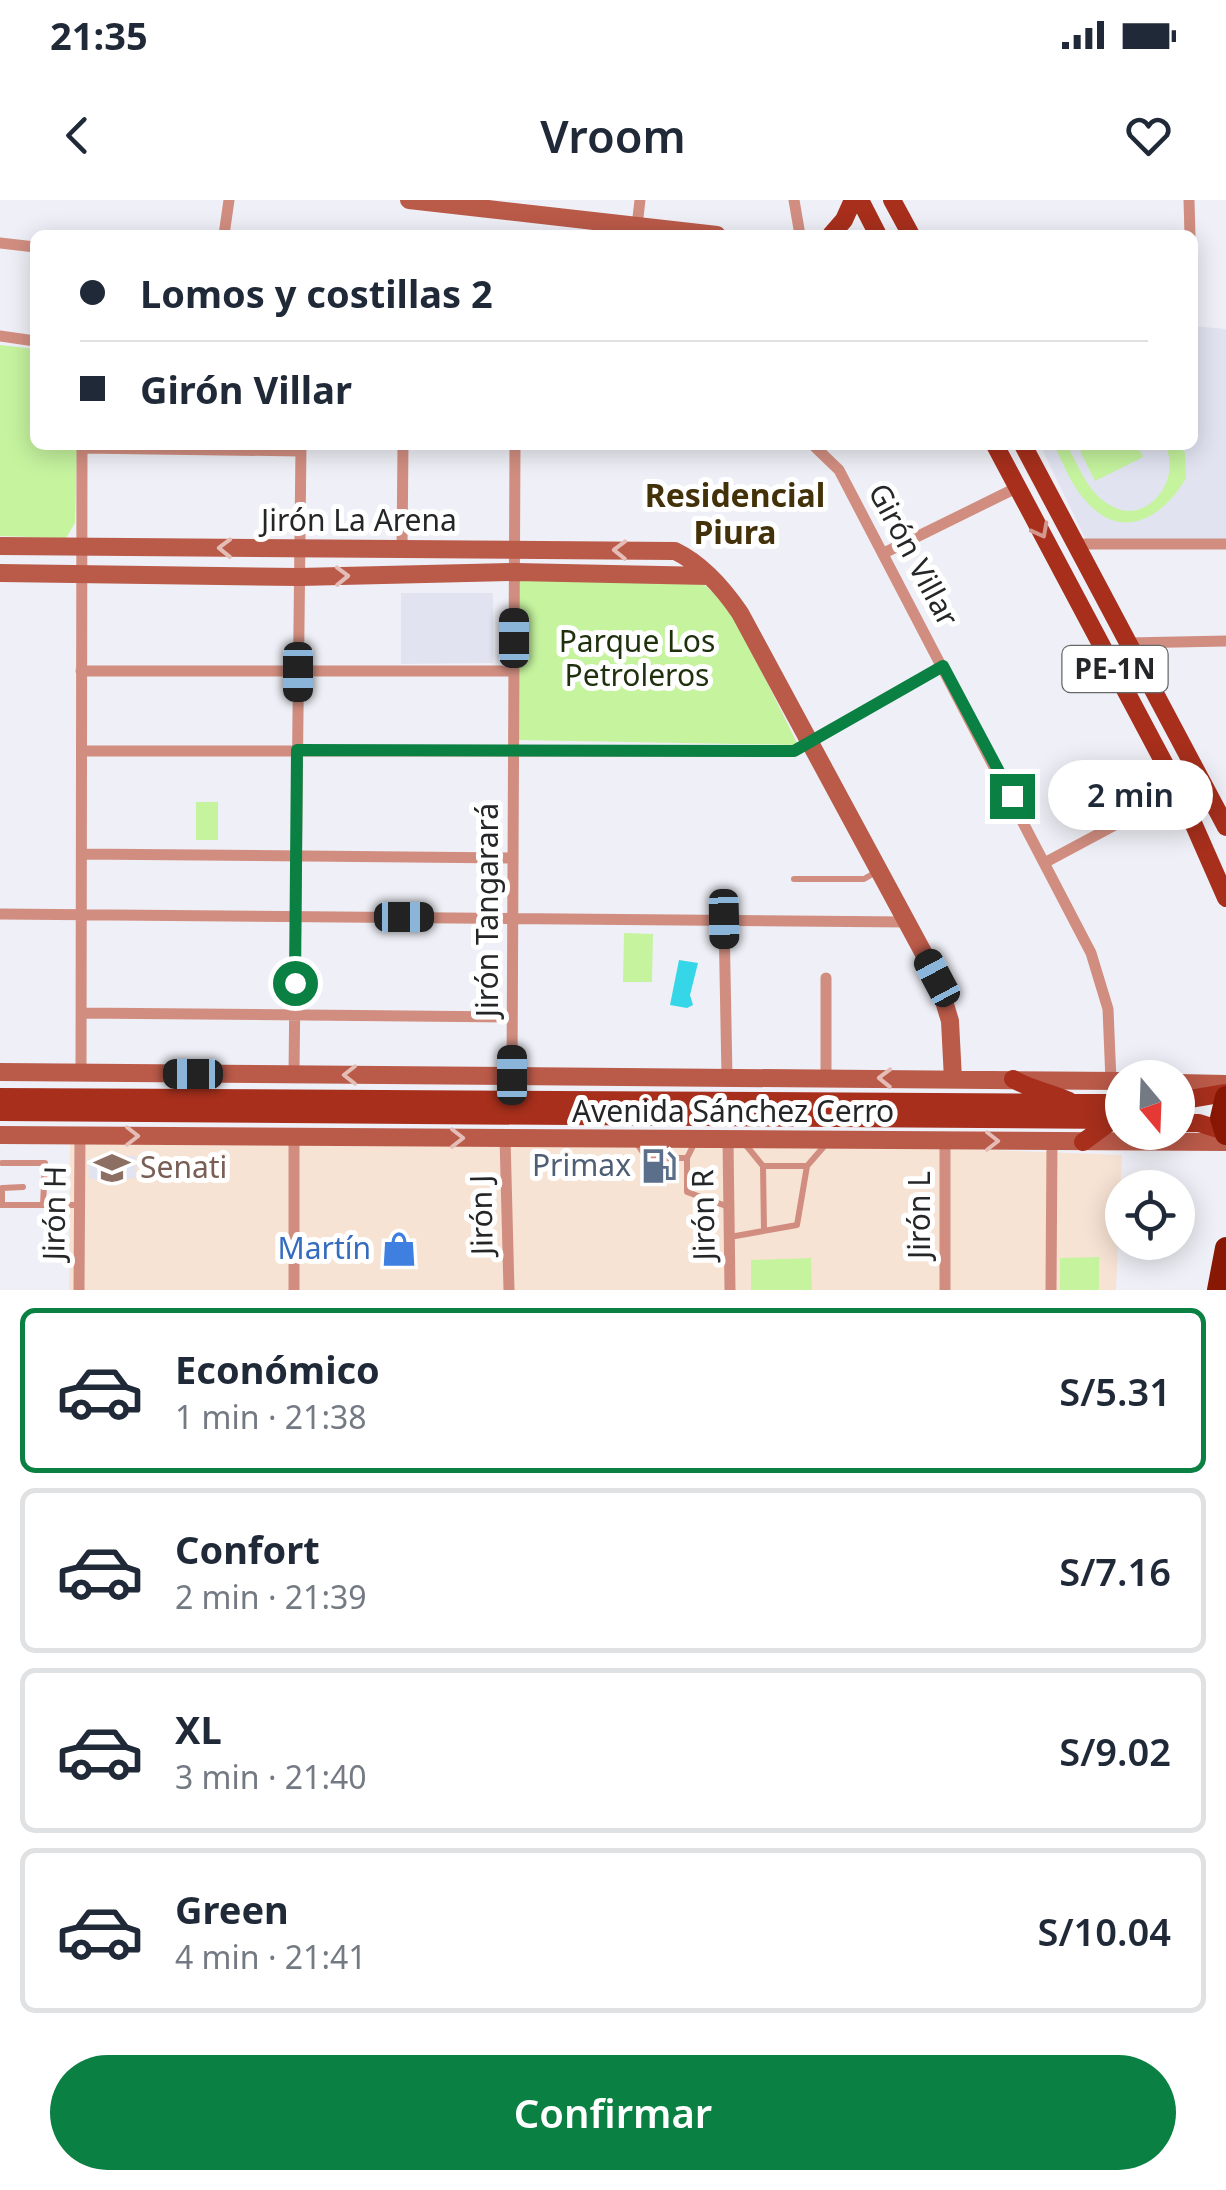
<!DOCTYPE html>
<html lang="es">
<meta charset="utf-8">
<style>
:root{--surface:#fff;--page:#f2f2f3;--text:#1f2937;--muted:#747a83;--line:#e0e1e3;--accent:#0b8043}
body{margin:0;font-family:"Noto Sans",sans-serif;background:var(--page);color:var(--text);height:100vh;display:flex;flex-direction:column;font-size:38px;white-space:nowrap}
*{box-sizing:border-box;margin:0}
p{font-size:32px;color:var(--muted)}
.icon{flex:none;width:55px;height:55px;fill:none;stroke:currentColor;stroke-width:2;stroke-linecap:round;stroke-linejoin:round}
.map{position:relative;height:1090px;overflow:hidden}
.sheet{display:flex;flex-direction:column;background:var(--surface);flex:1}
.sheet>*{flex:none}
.top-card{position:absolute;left:30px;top:30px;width:1168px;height:220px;border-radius:15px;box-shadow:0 5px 25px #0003;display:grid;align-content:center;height:220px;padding:0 50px;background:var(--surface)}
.needle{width:65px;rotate:161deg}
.buttons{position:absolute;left:1105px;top:860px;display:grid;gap:20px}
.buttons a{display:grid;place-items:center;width:90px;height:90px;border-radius:50%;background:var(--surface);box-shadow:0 5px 25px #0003;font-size:50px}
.end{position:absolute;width:45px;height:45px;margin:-22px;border:12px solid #0b8043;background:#fff;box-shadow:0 0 0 5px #fff}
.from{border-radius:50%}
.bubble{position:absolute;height:70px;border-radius:35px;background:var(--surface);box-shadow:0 5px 25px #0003;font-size:32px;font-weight:600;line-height:70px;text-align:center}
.car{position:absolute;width:30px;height:60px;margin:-30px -15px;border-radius:12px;box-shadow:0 0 8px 2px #0007;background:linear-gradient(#222 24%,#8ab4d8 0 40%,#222 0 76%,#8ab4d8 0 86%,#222 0)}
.top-card b{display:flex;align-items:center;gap:35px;height:95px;font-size:38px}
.top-card b+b{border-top:2px solid var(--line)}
.top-card i{width:25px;height:25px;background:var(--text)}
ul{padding:18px 0 0;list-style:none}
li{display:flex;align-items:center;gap:30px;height:165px;margin:0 20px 15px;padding:0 30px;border:5px solid var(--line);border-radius:15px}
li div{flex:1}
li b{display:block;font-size:38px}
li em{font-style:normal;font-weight:600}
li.on{border-color:var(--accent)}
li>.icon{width:90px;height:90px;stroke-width:1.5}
.primary-button{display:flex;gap:20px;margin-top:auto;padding:20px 50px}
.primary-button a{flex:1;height:115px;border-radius:60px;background:var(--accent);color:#fff;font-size:40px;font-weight:600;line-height:115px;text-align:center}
.status{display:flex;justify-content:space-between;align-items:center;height:70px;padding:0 50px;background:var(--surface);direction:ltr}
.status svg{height:28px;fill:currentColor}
header{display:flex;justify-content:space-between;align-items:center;height:130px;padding:0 50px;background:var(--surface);font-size:45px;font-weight:600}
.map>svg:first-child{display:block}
.commercial{fill:#f7e3d4}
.built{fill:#e1e3f1}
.green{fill:#c5f39e}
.water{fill:#34d6e7}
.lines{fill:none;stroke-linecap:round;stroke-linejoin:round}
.lane{stroke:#d18e80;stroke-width:6}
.street{stroke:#d18e80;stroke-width:11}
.secondary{stroke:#ba5a49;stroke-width:18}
.primary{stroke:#a72f1c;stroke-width:18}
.highway{stroke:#881704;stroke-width:22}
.oneway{stroke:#d3978e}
.oneway2{stroke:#e3bdb6}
.route{stroke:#0b8043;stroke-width:12}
.labels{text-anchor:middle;stroke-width:10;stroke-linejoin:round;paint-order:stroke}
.shield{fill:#fff;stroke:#666768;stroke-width:2.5}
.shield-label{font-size:28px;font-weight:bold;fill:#252628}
.street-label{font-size:30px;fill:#252628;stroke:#fff}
.park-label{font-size:30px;fill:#1f310c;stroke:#fff}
.service-label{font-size:30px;fill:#4e5e75;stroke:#fff;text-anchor:end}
.education-label{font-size:30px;fill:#785e54;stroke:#fff;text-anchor:start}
.shop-label{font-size:30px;fill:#366cbe;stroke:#fff;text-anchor:end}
.neighbourhood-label{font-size:32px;font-weight:bold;fill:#433109;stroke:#fff}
</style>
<div class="status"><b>21:35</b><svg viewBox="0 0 49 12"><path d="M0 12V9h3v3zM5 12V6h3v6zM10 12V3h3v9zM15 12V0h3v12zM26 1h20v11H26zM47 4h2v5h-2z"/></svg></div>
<header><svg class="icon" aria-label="back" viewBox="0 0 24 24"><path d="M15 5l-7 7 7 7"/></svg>Vroom<svg class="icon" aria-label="heart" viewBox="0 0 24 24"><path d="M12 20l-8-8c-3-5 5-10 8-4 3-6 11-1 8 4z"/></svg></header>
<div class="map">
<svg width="1226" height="1090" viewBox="0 0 1226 1090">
<rect width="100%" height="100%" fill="#eff0f7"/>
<path class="commercial" d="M70 940 936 948 1122 955 1116 1090H69Z"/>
<path class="built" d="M1193 126 1226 129V339L1086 340 1040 245H1192Z
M401 393H493V463L401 464Z
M97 956H135L136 978 89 979 88 959H97Z"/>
<path class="green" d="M0 145 35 149V245H77L75 323 66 338 0 336Z
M1054 245H1067C1078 265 1087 291 1108 304 1146 329 1183 280 1165 245H1181L1185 253 1186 278C1163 318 1121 343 1085 300 1071 285 1063 263 1054 245Z
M1091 245H1137L1143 257 1095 281 1080 251Z
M520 375 671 376 706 386 732 411 798 545 518 540Z
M196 602H218V640H196Z
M624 733 653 734 652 782H623Z
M1099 1057V1090H1060V1058Z
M811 1058 812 1090H751V1060Z"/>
<path class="water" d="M679 760 698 763 690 795 693 805 687 808 670 805Z"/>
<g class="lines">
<path class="lane" d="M794 679H864L876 672
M637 944 647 958H687L696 940
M745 944 763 966H807L827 943
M687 958V992L729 1007
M2 963H45L43 1005
M763 966 764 1030
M0 1005H79
M2 1005V988L23 987
M730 1037 797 1025 807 966"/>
<path class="street" d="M794 0 800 35
M1189 0 1190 35
M224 35 229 0
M636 35 640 0
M0 43 35 47
M0 136 35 141
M813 245 839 270 1091 753 1108 809 1111 881
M82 248 301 251
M1076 344H1226
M402 350 403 245
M884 353 1018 287
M1128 443 1226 441
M81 471H514
M82 551H794L943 466
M82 654 513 658
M1046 662 1201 579
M0 714 907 722
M724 719 727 877
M81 813 512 817
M81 873 82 245
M294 874 301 245
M512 875 515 245
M826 878V778
M294 937V1090
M505 938 509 1090
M728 940 730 1090
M79 1090 80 936
M945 1090V941
M1051 1090 1052 942"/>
<path class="secondary" d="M409 0 717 35
M0 346 675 351C702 364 723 388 740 413L937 778 950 821 953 879
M0 373 299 377 515 372 709 376
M0 872 1122 881
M1178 883 1226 884
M0 935 1226 942"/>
<path class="primary" d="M860 0 878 35
M892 0 911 35
M831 35 844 20 853 0
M995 245 1179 591 1226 698
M1023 245 1226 627
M1013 879C1031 890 1050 892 1069 901
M0 897 1122 903
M1178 901 1226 893
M0 912 1122 920
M1178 923H1199L1224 931
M1083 942 1113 920"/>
<path class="highway" d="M1226 897 1221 918 1226 934
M1218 1090 1226 1048"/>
</g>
<defs><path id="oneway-chevron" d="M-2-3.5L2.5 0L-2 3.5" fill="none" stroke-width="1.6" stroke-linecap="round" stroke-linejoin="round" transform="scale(2.5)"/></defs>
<use class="oneway" href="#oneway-chevron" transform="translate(1041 331) rotate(62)"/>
<g class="oneway2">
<use href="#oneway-chevron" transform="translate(225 348) rotate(-179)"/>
<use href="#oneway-chevron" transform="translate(620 350) rotate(-179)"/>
<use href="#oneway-chevron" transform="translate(342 376) rotate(-1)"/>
<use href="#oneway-chevron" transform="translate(350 875) rotate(-180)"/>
<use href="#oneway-chevron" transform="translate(885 878) rotate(-179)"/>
<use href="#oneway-chevron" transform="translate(132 936)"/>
<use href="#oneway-chevron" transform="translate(457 938)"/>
<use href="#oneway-chevron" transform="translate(992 941)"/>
</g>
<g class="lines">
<path class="route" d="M295 783 297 550 794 551 943 466 1012 596"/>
</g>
<defs>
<symbol id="fuel-bare" viewBox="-9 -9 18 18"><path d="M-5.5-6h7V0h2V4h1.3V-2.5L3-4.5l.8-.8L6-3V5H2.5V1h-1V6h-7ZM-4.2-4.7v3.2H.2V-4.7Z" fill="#5c6f8a" stroke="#fff" stroke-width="2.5" paint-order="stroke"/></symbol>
<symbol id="university-bare" viewBox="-9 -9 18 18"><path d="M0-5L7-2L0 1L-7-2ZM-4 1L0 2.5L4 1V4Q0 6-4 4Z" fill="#8d6e63" stroke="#fff" stroke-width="2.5" paint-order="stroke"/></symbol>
<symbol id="shop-bare" viewBox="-9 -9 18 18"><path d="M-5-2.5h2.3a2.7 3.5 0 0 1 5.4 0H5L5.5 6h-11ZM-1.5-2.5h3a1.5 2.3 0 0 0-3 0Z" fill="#3f7fe0" stroke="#fff" stroke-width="2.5" paint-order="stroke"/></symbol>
</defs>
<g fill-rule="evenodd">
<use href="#fuel-bare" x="634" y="941" width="50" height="50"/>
<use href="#university-bare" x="87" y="943" width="50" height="50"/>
<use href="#shop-bare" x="374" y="1024" width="50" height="50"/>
</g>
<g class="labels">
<rect class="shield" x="1062.5" y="446" width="105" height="46" rx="8"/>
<g class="shield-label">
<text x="1115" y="479">PE-1N</text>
</g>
<g class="street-label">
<text x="359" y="331">Jirón La Arena</text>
<text transform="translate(913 355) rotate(62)" y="10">Girón Villar</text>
<text transform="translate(488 710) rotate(-90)" y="10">Jirón Tangarará</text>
<text x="733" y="922">Avenida Sánchez Cerro</text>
<text transform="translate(55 1013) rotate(-89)" y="10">Jirón H</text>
<text transform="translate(482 1015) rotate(-91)" y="10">Jirón J</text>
<text transform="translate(704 1015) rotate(-91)" y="10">Jirón R</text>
<text transform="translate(920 1015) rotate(-90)" y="10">Jirón L</text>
</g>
<g class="park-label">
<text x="637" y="452">Parque Los<tspan x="637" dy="34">Petroleros</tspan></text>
</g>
<g class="service-label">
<text x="631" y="976">Primax</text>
</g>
<g class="education-label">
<text x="140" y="978">Senati</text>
</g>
<g class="shop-label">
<text x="371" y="1059">Martín</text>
</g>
<g class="neighbourhood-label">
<text x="735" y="307">Residencial<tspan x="735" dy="37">Piura</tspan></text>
</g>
</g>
</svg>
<div class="buttons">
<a><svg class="needle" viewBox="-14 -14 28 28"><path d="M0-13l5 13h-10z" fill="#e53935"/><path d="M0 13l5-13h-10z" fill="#747a83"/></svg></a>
<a><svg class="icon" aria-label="locate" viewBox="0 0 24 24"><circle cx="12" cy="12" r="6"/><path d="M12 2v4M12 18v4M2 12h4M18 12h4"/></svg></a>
</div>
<i class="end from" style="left:295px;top:783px"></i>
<i class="end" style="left:1012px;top:596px"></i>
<div class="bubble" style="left:1048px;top:560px;width:165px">2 min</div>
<i class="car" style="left:514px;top:438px;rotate:0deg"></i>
<i class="car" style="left:298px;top:472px;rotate:180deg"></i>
<i class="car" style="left:404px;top:717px;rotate:90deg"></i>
<i class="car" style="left:724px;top:719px;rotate:179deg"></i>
<i class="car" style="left:937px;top:778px;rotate:332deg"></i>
<i class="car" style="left:193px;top:874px;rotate:270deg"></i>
<i class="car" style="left:512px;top:875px;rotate:0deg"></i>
<div class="top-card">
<b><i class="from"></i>Lomos y costillas 2</b>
<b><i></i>Girón Villar</b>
</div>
</div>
<section class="sheet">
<ul>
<li class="on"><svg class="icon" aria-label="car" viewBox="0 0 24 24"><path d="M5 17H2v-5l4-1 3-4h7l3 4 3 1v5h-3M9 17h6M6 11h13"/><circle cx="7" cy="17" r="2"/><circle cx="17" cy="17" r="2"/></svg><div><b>Económico</b><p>1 min · 21:38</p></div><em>S/5.31</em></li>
<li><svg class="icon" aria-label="car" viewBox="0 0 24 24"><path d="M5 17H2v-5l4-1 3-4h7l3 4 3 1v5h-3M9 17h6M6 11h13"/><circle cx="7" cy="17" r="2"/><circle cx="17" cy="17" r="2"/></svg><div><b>Confort</b><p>2 min · 21:39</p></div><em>S/7.16</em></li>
<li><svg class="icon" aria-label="car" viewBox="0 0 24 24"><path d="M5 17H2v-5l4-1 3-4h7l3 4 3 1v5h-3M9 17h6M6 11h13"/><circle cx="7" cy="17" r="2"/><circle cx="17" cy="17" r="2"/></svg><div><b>XL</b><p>3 min · 21:40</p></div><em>S/9.02</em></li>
<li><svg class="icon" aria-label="car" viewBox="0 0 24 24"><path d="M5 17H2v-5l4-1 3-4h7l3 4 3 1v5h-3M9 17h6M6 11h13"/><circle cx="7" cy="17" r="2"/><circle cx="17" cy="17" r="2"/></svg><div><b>Green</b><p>4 min · 21:41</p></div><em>S/10.04</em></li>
</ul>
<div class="primary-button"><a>Confirmar</a></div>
</section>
